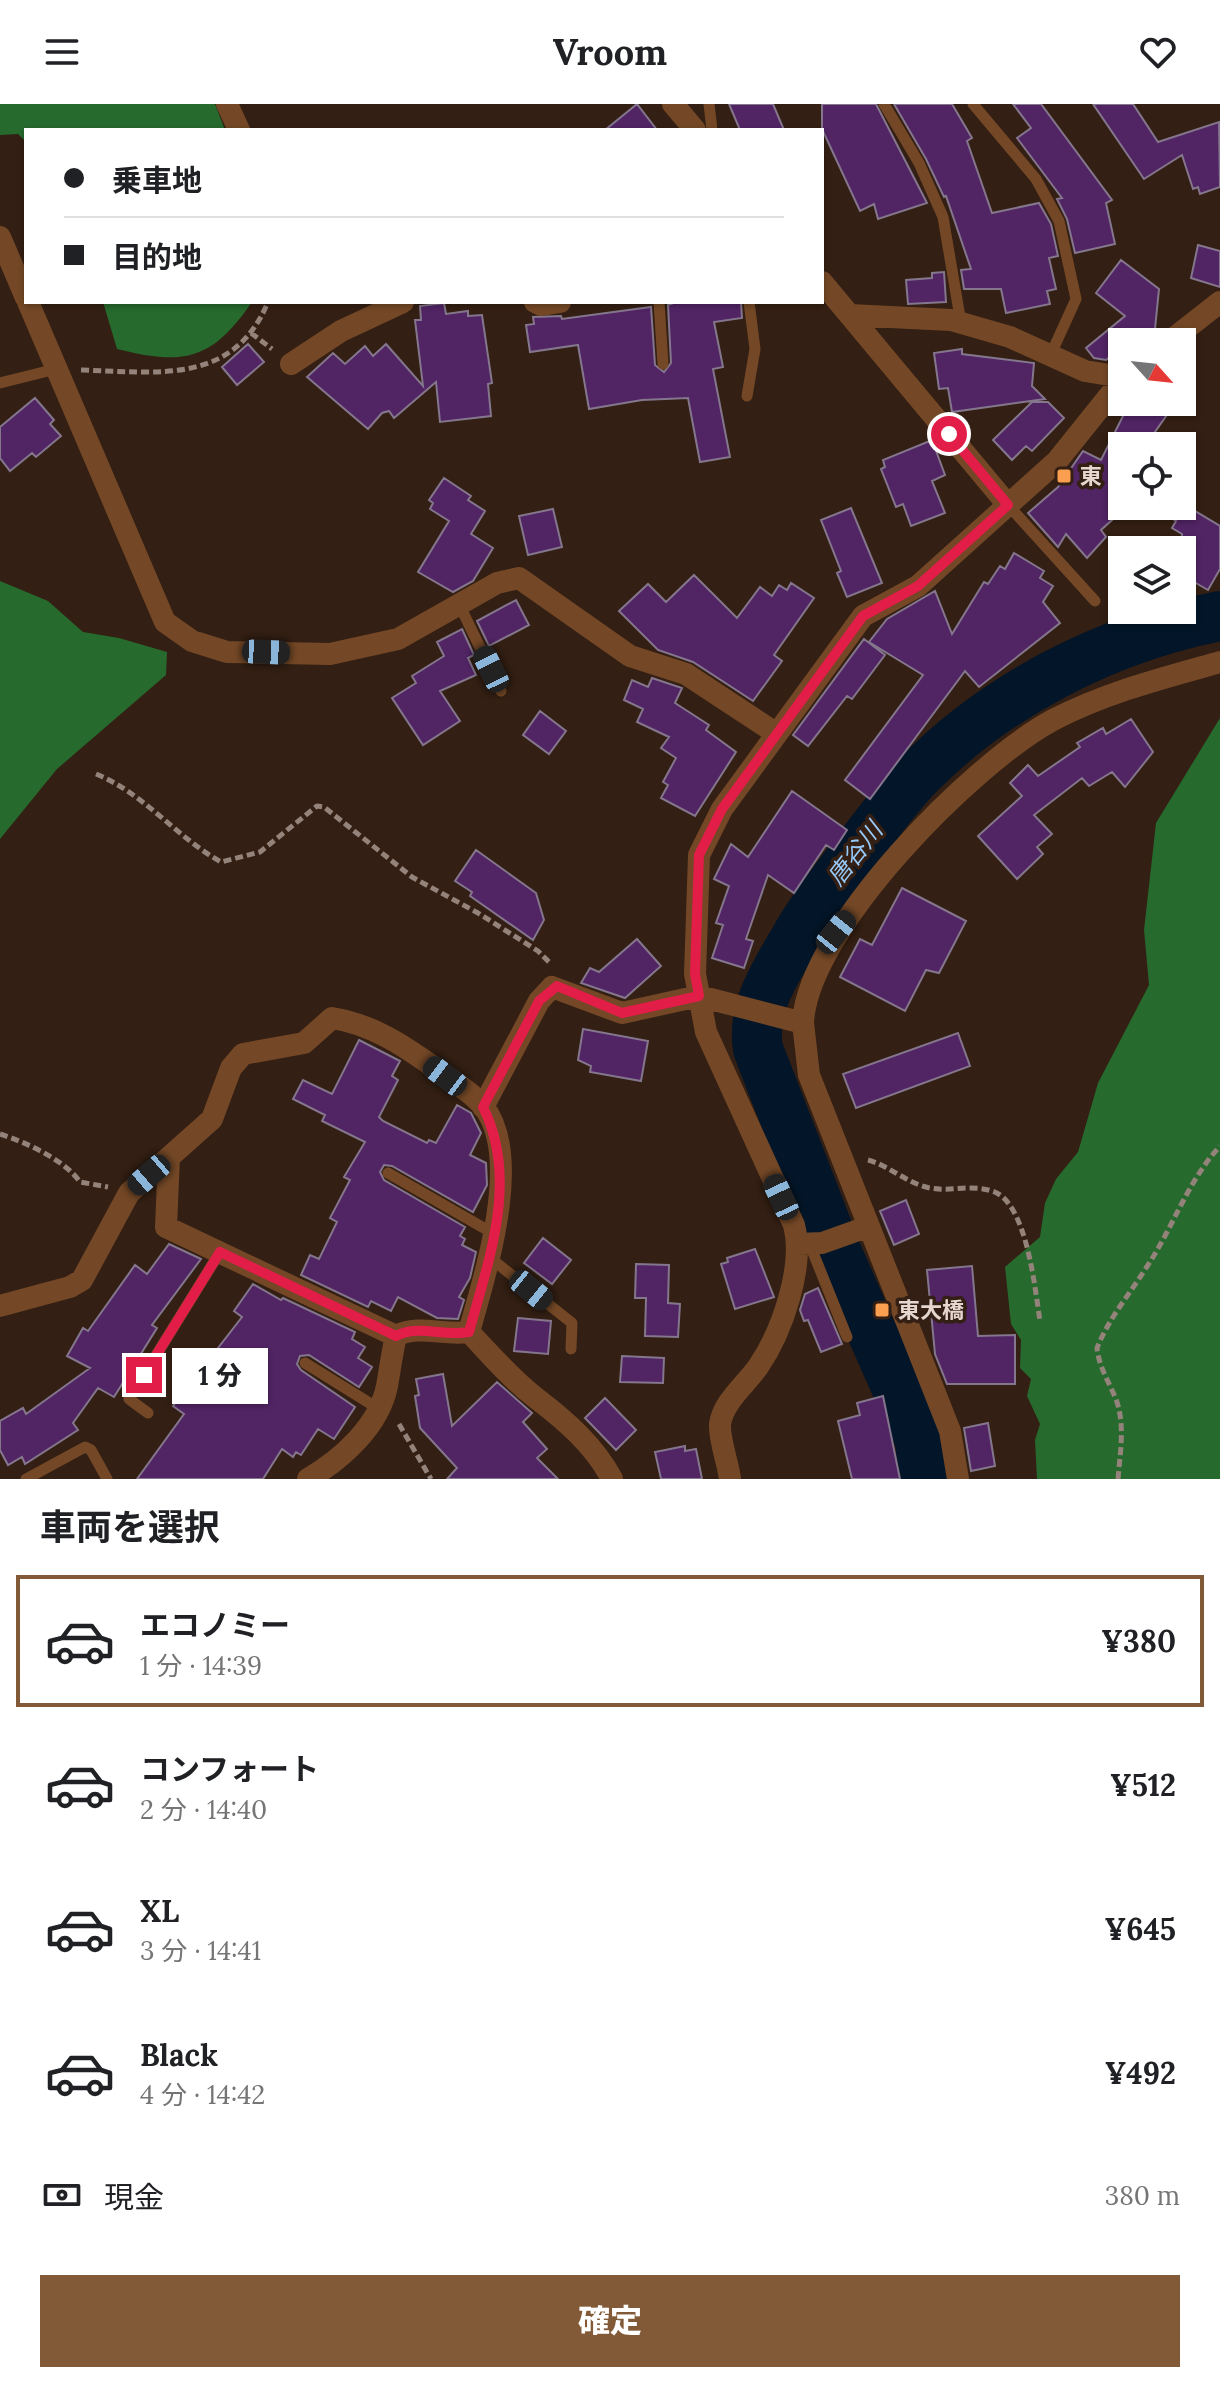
<!DOCTYPE html>
<html lang="ja">
<meta charset="utf-8">
<style>
:root{--surface:#fff;--page:#f2f2f2;--text:#202124;--muted:#757577;--line:#e0e0e0;--accent:#825a37}
body{margin:0;font-family:Lora,"Noto Sans JP",serif;background:var(--page);color:var(--text);height:100vh;display:flex;flex-direction:column;font-size:30px;white-space:nowrap}
*{box-sizing:border-box;margin:0}
p{font-size:26px;color:var(--muted)}
.icon{flex:none;width:44px;height:44px;fill:none;stroke:currentColor;stroke-width:2;stroke-linecap:round;stroke-linejoin:round}
.map{position:relative;height:1375px;overflow:hidden}
.drawer{display:flex;flex-direction:column;background:var(--surface);flex:1}
.drawer>*{flex:none}
.guide{position:absolute;left:24px;top:24px;width:800px;height:176px;border-radius:0px;box-shadow:0 2px 6px #0004;display:grid;align-content:center;height:176px;padding:0 40px;background:var(--surface)}
.needle{width:52px;rotate:117deg}
.controls{position:absolute;left:1108px;top:224px;display:grid;gap:16px}
.controls a{display:grid;place-items:center;width:88px;height:88px;border-radius:0px;background:var(--surface);box-shadow:0 2px 6px #0004;font-size:40px}
.end{position:absolute;width:36px;height:36px;margin:-18px;border:10px solid #e11d48;background:#fff;box-shadow:0 0 0 4px #fff}
.from{border-radius:50%}
.bubble{position:absolute;height:56px;border-radius:0px;background:var(--surface);box-shadow:0 2px 6px #0004;font-size:26px;font-weight:800;line-height:56px;text-align:center}
.car{position:absolute;width:24px;height:48px;margin:-24px -12px;border-radius:10px;box-shadow:0 0 6px 2px #0007;background:linear-gradient(#222 24%,#8ab4d8 0 40%,#222 0 76%,#8ab4d8 0 86%,#222 0)}
.guide b{display:flex;align-items:center;gap:28px;height:76px;font-size:30px}
.guide b+b{border-top:2px solid var(--line)}
.guide i{width:20px;height:20px;background:var(--text)}
ul{padding:0;list-style:none}
li{display:flex;align-items:center;gap:24px;height:132px;margin:0 16px 12px;padding:0 24px;border:4px solid transparent;border-radius:0px}
li div{flex:1}
li b{display:block;font-size:30px}
li em{font-style:normal;font-weight:800}
li.selected{border-color:var(--accent)}
li>.icon{width:72px;height:72px;stroke-width:1.5}
h2{padding:0 40px;font-size:36px;line-height:96px}
.pay{display:flex;align-items:center;gap:20px;height:88px;padding:0 40px;font-size:30px}
.pay p{margin-inline-start:auto}
.cta{display:flex;gap:16px;margin-top:auto;padding:16px 40px}
.cta a{flex:1;height:92px;border-radius:0px;background:var(--accent);color:#fff;font-size:32px;font-weight:800;line-height:92px;text-align:center}
header{display:flex;justify-content:space-between;align-items:center;height:104px;padding:0 40px;background:var(--surface);font-size:36px;font-weight:800}
.map>svg:first-child{display:block}
.forest{fill:#276a2e}
.lines{fill:none;stroke-linecap:round;stroke-linejoin:round}
.river{stroke:#031629;stroke-width:50}
.building{fill:#512464;stroke:#84768c;stroke-width:2}
.path{stroke:#94837a;stroke-width:5;stroke-dasharray:8 4;stroke-linecap:butt}
.service{stroke:#744826;stroke-width:11}
.minor{stroke:#744826;stroke-width:22}
.tertiary{stroke:#744826;stroke-width:22}
.route{stroke:#e11d48;stroke-width:10}
.poi-dot{fill:#fa9f4f;stroke:#331f13;stroke-width:3}
.labels{text-anchor:middle;stroke-width:7;stroke-linejoin:round;paint-order:stroke}
.poi-label{font-size:22px;font-weight:bold;fill:#e5d7d0;stroke:#331f13;text-anchor:start}
.water-label{font-size:24px;font-style:italic;fill:#97c9f9;stroke:#331f13}
</style>
<header><svg class="icon" aria-label="menu" viewBox="0 0 24 24"><path d="M4 6h16M4 12h16M4 18h16"/></svg>Vroom<svg class="icon" aria-label="heart" viewBox="0 0 24 24"><path d="M12 20l-8-8c-3-5 5-10 8-4 3-6 11-1 8 4z"/></svg></header>
<div class="map">
<svg width="1220" height="1375" viewBox="0 0 1220 1375">
<rect width="100%" height="100%" fill="#331f13"/>
<path class="forest" d="M0 0H215L225 26H26V38L18 30 0 31Z
M103 198H252C212 256 185 262 117 245Z
M0 477 48 497 83 528 119 534 167 548 166 571 57 665 0 735Z
M1220 614V1375H1037L1035 1336 1040 1320 1027 1292 1031 1275 1020 1264 1021 1236 1011 1220 1005 1163 1040 1133 1045 1099 1056 1075 1078 1048 1098 979 1149 881 1144 826 1156 719Z"/>
<g class="lines">
<path class="river" d="M924 1375 920 1337 837 1149 758 945C751 903 776 868 796 833 813 803 835 776 856 748 875 723 895 695 917 672 997 590 1108 534 1220 512"/>
</g>
<path class="building" d="M637 0 657 26H605Z
M729 0H773L784 26H740Z
M822 0H876L927 99 878 115 874 100 860 107 822 25Z
M894 0H952L972 34 967 37 992 109 1039 99 1051 120 1058 152 1049 154 1056 185 1047 187 1050 200 1006 209 1001 185H964L961 166 971 165 946 92 944 93 926 55Z
M1013 0H1041L1112 96 1106 99 1115 140 1075 149 1067 115 1057 95 1062 94 1017 34 1031 24Z
M1093 0H1133L1158 38 1219 18 1220 83 1200 90 1198 83 1193 85 1182 51 1144 75Z
M1198 141 1220 147V183L1191 174Z
M1121 156 1159 185 1155 225 1140 238H1122V243L1106 256 1094 254 1086 244 1125 212 1096 189Z
M944 168 946 198 908 200 906 176 932 174V169Z
M676 198H741L742 214 714 218 723 263 713 265 730 353 700 358 688 294 642 296 589 305 578 241 530 248 526 221 534 220 533 213 561 212 562 215 651 203 655 261 664 268 671 259 668 201Z
M444 199 446 210 468 207V212L482 211 492 279 488 280 491 312 440 318 436 278 394 314 389 307 382 309 368 325 307 273 333 249 345 260 365 242 373 252 386 240 423 282 415 216H421L420 202Z
M248 240 264 258 237 281 222 263Z
M962 245V250L1034 259 1032 282 1045 295 952 308 948 284 939 285 934 249Z
M35 294 54 316 50 320 61 332 36 353 32 349 10 367 0 354V323Z
M1032 298H1048L1064 314 1032 347 1026 342 1012 356 993 336Z
M1130 298H1176L1145 342H1122V407L1101 426 1106 433 1087 454 1066 430 1058 443 1028 409 1058 383 1083 347 1101 356Z
M932 336 945 371 932 377 945 409 911 422 903 400 896 403 881 365 885 363 883 356Z
M444 374 471 392 468 396 485 407 471 430 493 444 473 477 453 488 418 468 449 417 430 405 433 399 429 396Z
M1185 401 1220 422V465L1208 486 1182 471V430L1172 424 1176 417 1153 402Z
M851 404 882 479 847 493 837 469 841 467 821 416Z
M553 405 562 443 528 451 519 412Z
M1014 449 1044 467 1040 474 1053 482 1043 498 1060 519 979 583 965 567 870 695 845 676 923 571 869 538 887 515 935 487 952 530 984 478 988 480 1000 462 1005 465Z
M694 471 737 514 760 483 772 492 779 481 787 486 791 479 814 494 774 551 782 557 753 597 693 558 658 546 619 507 648 480 666 498Z
M516 496 529 521 489 542 477 517Z
M462 525 474 551 468 554 476 571 440 587 460 617 423 641 392 594 416 579 412 572 444 552 437 538Z
M864 535 885 551 852 595 847 592 808 642 793 631Z
M652 574 682 584 675 599 709 621 706 626 736 648 695 712 661 694 668 681 663 678 676 654 661 644 669 633 637 618 643 605 624 596 632 576 648 583Z
M540 607 566 627 549 650 523 631Z
M1131 615 1153 648 1125 683 1112 668 1089 682 1082 674 1034 711 1052 730 1037 743 1043 750 1017 775 978 732 1022 692 1010 679 1028 661 1038 672 1080 643 1077 639 1103 624 1106 630Z
M792 687 847 726 834 746 826 741 794 789 768 771 746 835 753 837 744 864 712 854 723 821 716 819 729 782 714 775 731 740 748 753Z
M476 746 536 789 544 816 533 836 470 792 472 788 455 777Z
M902 784 966 817 939 869 926 866 905 907 840 873 860 835 872 841Z
M637 835 661 862 625 894 581 879 590 864 599 868Z
M583 925 648 937 641 977 590 968 591 962 578 956Z
M958 929 970 962 856 1004 843 970Z
M359 936 400 957 392 972 398 976 379 1013 383 1017 427 1039 429 1036 436 1039 457 1001 471 1009 481 1029 470 1051 486 1059 487 1081 473 1108 392 1062 384 1061 380 1068 384 1076 465 1123 460 1132 465 1135 462 1141 476 1148 470 1174 459 1193 464 1196 458 1215 437 1214 398 1193 391 1207 371 1197 368 1203 301 1171 310 1151 319 1155 337 1118 330 1114 350 1076 344 1073 365 1038 322 1017 325 1011 293 995 303 976 332 990Z
M906 1096 919 1130 894 1141 880 1107Z
M543 1134 571 1156 552 1180 524 1159Z
M169 1140 201 1155 152 1221 157 1224 114 1293 98 1284 73 1319 78 1326 25 1360 22 1353 8 1361 0 1346V1317L23 1304 26 1310 90 1264 67 1252 83 1224 88 1227 135 1161 147 1170Z
M755 1145 774 1193 735 1205 721 1160 728 1158 727 1154Z
M636 1160 669 1161 668 1199 680 1200 678 1233 645 1232 646 1194H635Z
M972 1162 978 1232 1015 1231V1280H947L935 1250 927 1166Z
M253 1180 281 1196 283 1194 355 1228 352 1235 365 1243 358 1254 372 1263 359 1283 309 1251 300 1252 297 1260 301 1266 355 1303 334 1335 318 1325 301 1351 296 1348 293 1353 282 1345 263 1375H137L184 1310 173 1302 242 1213 234 1207Z
M818 1184 842 1240 821 1248 808 1216 804 1217 800 1206 805 1190Z
M518 1214 551 1217 548 1250 514 1247Z
M622 1252 664 1254 663 1279 620 1278Z
M443 1270 452 1322 497 1278 532 1309 523 1318 547 1345 537 1354 558 1375H447L457 1364 420 1324 415 1292 419 1291 416 1275Z
M883 1292 900 1375H852L838 1317 860 1311 857 1299Z
M605 1294 636 1326 616 1346 585 1314Z
M988 1319 995 1362 971 1367 964 1324Z
M685 1342V1347L696 1345 702 1375H661L655 1348Z"/>
<g class="lines">
<path class="path" d="M251 229 272 245
M81 266C157 268 233 282 268 198
M96 670C145 690 176 733 221 758L260 748 317 702 324 703 412 773 478 809 538 847 550 859
M0 1030C25 1038 65 1056 80 1078L108 1083
M868 1056C890 1062 908 1080 930 1084 951 1088 970 1080 992 1087 1027 1097 1035 1186 1040 1217
M399 1320 431 1375
M1118 1375C1120 1350 1125 1323 1117 1298 1110 1279 1099 1264 1097 1244 1109 1214 1129 1191 1146 1164 1173 1124 1187 1078 1220 1042"/>
<path class="service" d="M709 0 712 26
M884 0 919 59 943 113 961 219
M973 0 1036 75 1059 117 1076 195 1051 250
M659 198 663 260
M0 279 56 265
M747 292 755 245 749 198
M1008 401 1095 497
M459 500 501 587
M388 1069 496 1131
M810 1141 847 1233
M489 1153 572 1219 571 1245
M305 1259 379 1305
M148 1309 129 1295 220 1148
M26 1375 85 1343 91 1346 107 1375"/>
<path class="minor" d="M227 0 239 26
M673 0 695 26
M0 133 26 194
M822 178 1008 401
M28 198 165 518 192 537 227 548 330 550 398 535 497 479 519 474 630 552 686 570 777 630
M535 198 541 201 560 198
M850 211 951 216 1010 233 1085 267 1122 273
M1169 238 1220 198
M291 260 341 227 403 198
M483 1003 539 897 552 883 622 909 699 892 803 919 809 971 950 1327 958 1375
M169 1053 166 1123 396 1232
M799 1140 822 1139 867 1123
M0 1202 70 1183 82 1176 129 1089 212 1015 231 964 243 950 304 939 332 914C371 920 403 941 435 964 450 976 471 987 483 1002 524 1053 484 1173 469 1228
M308 1375C342 1355 379 1322 387 1282 390 1265 392 1249 396 1232 419 1220 443 1232 469 1228 490 1250 511 1275 536 1294 566 1317 594 1341 612 1375
M730 1375C728 1358 719 1336 720 1320 723 1298 746 1280 758 1263 782 1228 805 1162 794 1121L706 928 695 870 699 751 722 705 863 512 918 482 1057 357 1122 276"/>
<path class="tertiary" d="M803 919C807 826 973 659 1053 616 1107 588 1163 574 1220 558"/>
</g>
<g class="lines">
<path class="route" d="M144 1271 220 1148 396 1232C419 1220 443 1233 469 1228 489 1155 519 1075 483 1003L539 897 557 882 622 909 699 892 695 870 699 751 722 705 863 512 918 482 1008 401 949 330"/>
</g>
<g class="poi-dot">
<rect x="1056" y="364" width="16" height="16" rx="4"/>
<rect x="874" y="1198" width="16" height="16" rx="4"/>
</g>
<g class="labels">
<g class="poi-label">
<text x="1080" y="380">東</text>
<text x="898" y="1214">東大橋</text>
</g>
<g class="water-label">
<text transform="translate(855 750) rotate(-52)" y="8">唐谷川</text>
</g>
</g>
</svg>
<div class="controls">
<a><svg class="needle" viewBox="-14 -14 28 28"><path d="M0-13l5 13h-10z" fill="#e53935"/><path d="M0 13l5-13h-10z" fill="#757577"/></svg></a>
<a><svg class="icon" aria-label="locate" viewBox="0 0 24 24"><circle cx="12" cy="12" r="6"/><path d="M12 2v4M12 18v4M2 12h4M18 12h4"/></svg></a>
<a><svg class="icon" aria-label="layers" viewBox="0 0 24 24"><path d="M12 4l9 5-9 5-9-5zM3 14l9 5 9-5"/></svg></a>
</div>
<i class="end from" style="left:949px;top:330px"></i>
<i class="end" style="left:144px;top:1271px"></i>
<div class="bubble" style="left:172px;top:1244px;width:96px">1 分</div>
<i class="car" style="left:266px;top:548px;rotate:92deg"></i>
<i class="car" style="left:491px;top:565px;rotate:334deg"></i>
<i class="car" style="left:836px;top:828px;rotate:39deg"></i>
<i class="car" style="left:445px;top:972px;rotate:307deg"></i>
<i class="car" style="left:149px;top:1071px;rotate:229deg"></i>
<i class="car" style="left:781px;top:1093px;rotate:335deg"></i>
<i class="car" style="left:531px;top:1186px;rotate:129deg"></i>
<div class="guide">
<b><i class="from"></i>乗車地</b>
<b><i></i>目的地</b>
</div>
</div>
<section class="drawer">
<h2>車両を選択</h2>
<ul>
<li class="selected"><svg class="icon" aria-label="car" viewBox="0 0 24 24"><path d="M5 17H2v-5l4-1 3-4h7l3 4 3 1v5h-3M9 17h6M6 11h13"/><circle cx="7" cy="17" r="2"/><circle cx="17" cy="17" r="2"/></svg><div><b>エコノミー</b><p>1 分 · 14:39</p></div><em>¥380</em></li>
<li><svg class="icon" aria-label="car" viewBox="0 0 24 24"><path d="M5 17H2v-5l4-1 3-4h7l3 4 3 1v5h-3M9 17h6M6 11h13"/><circle cx="7" cy="17" r="2"/><circle cx="17" cy="17" r="2"/></svg><div><b>コンフォート</b><p>2 分 · 14:40</p></div><em>¥512</em></li>
<li><svg class="icon" aria-label="car" viewBox="0 0 24 24"><path d="M5 17H2v-5l4-1 3-4h7l3 4 3 1v5h-3M9 17h6M6 11h13"/><circle cx="7" cy="17" r="2"/><circle cx="17" cy="17" r="2"/></svg><div><b>XL</b><p>3 分 · 14:41</p></div><em>¥645</em></li>
<li><svg class="icon" aria-label="car" viewBox="0 0 24 24"><path d="M5 17H2v-5l4-1 3-4h7l3 4 3 1v5h-3M9 17h6M6 11h13"/><circle cx="7" cy="17" r="2"/><circle cx="17" cy="17" r="2"/></svg><div><b>Black</b><p>4 分 · 14:42</p></div><em>¥492</em></li>
</ul>
<div class="pay"><svg class="icon" aria-label="cash" viewBox="0 0 24 24"><path d="M3 7h18v10H3z"/><circle cx="12" cy="12" r="2"/></svg>現金<p>380 m</p></div>
<div class="cta"><a>確定</a></div>
</section>
